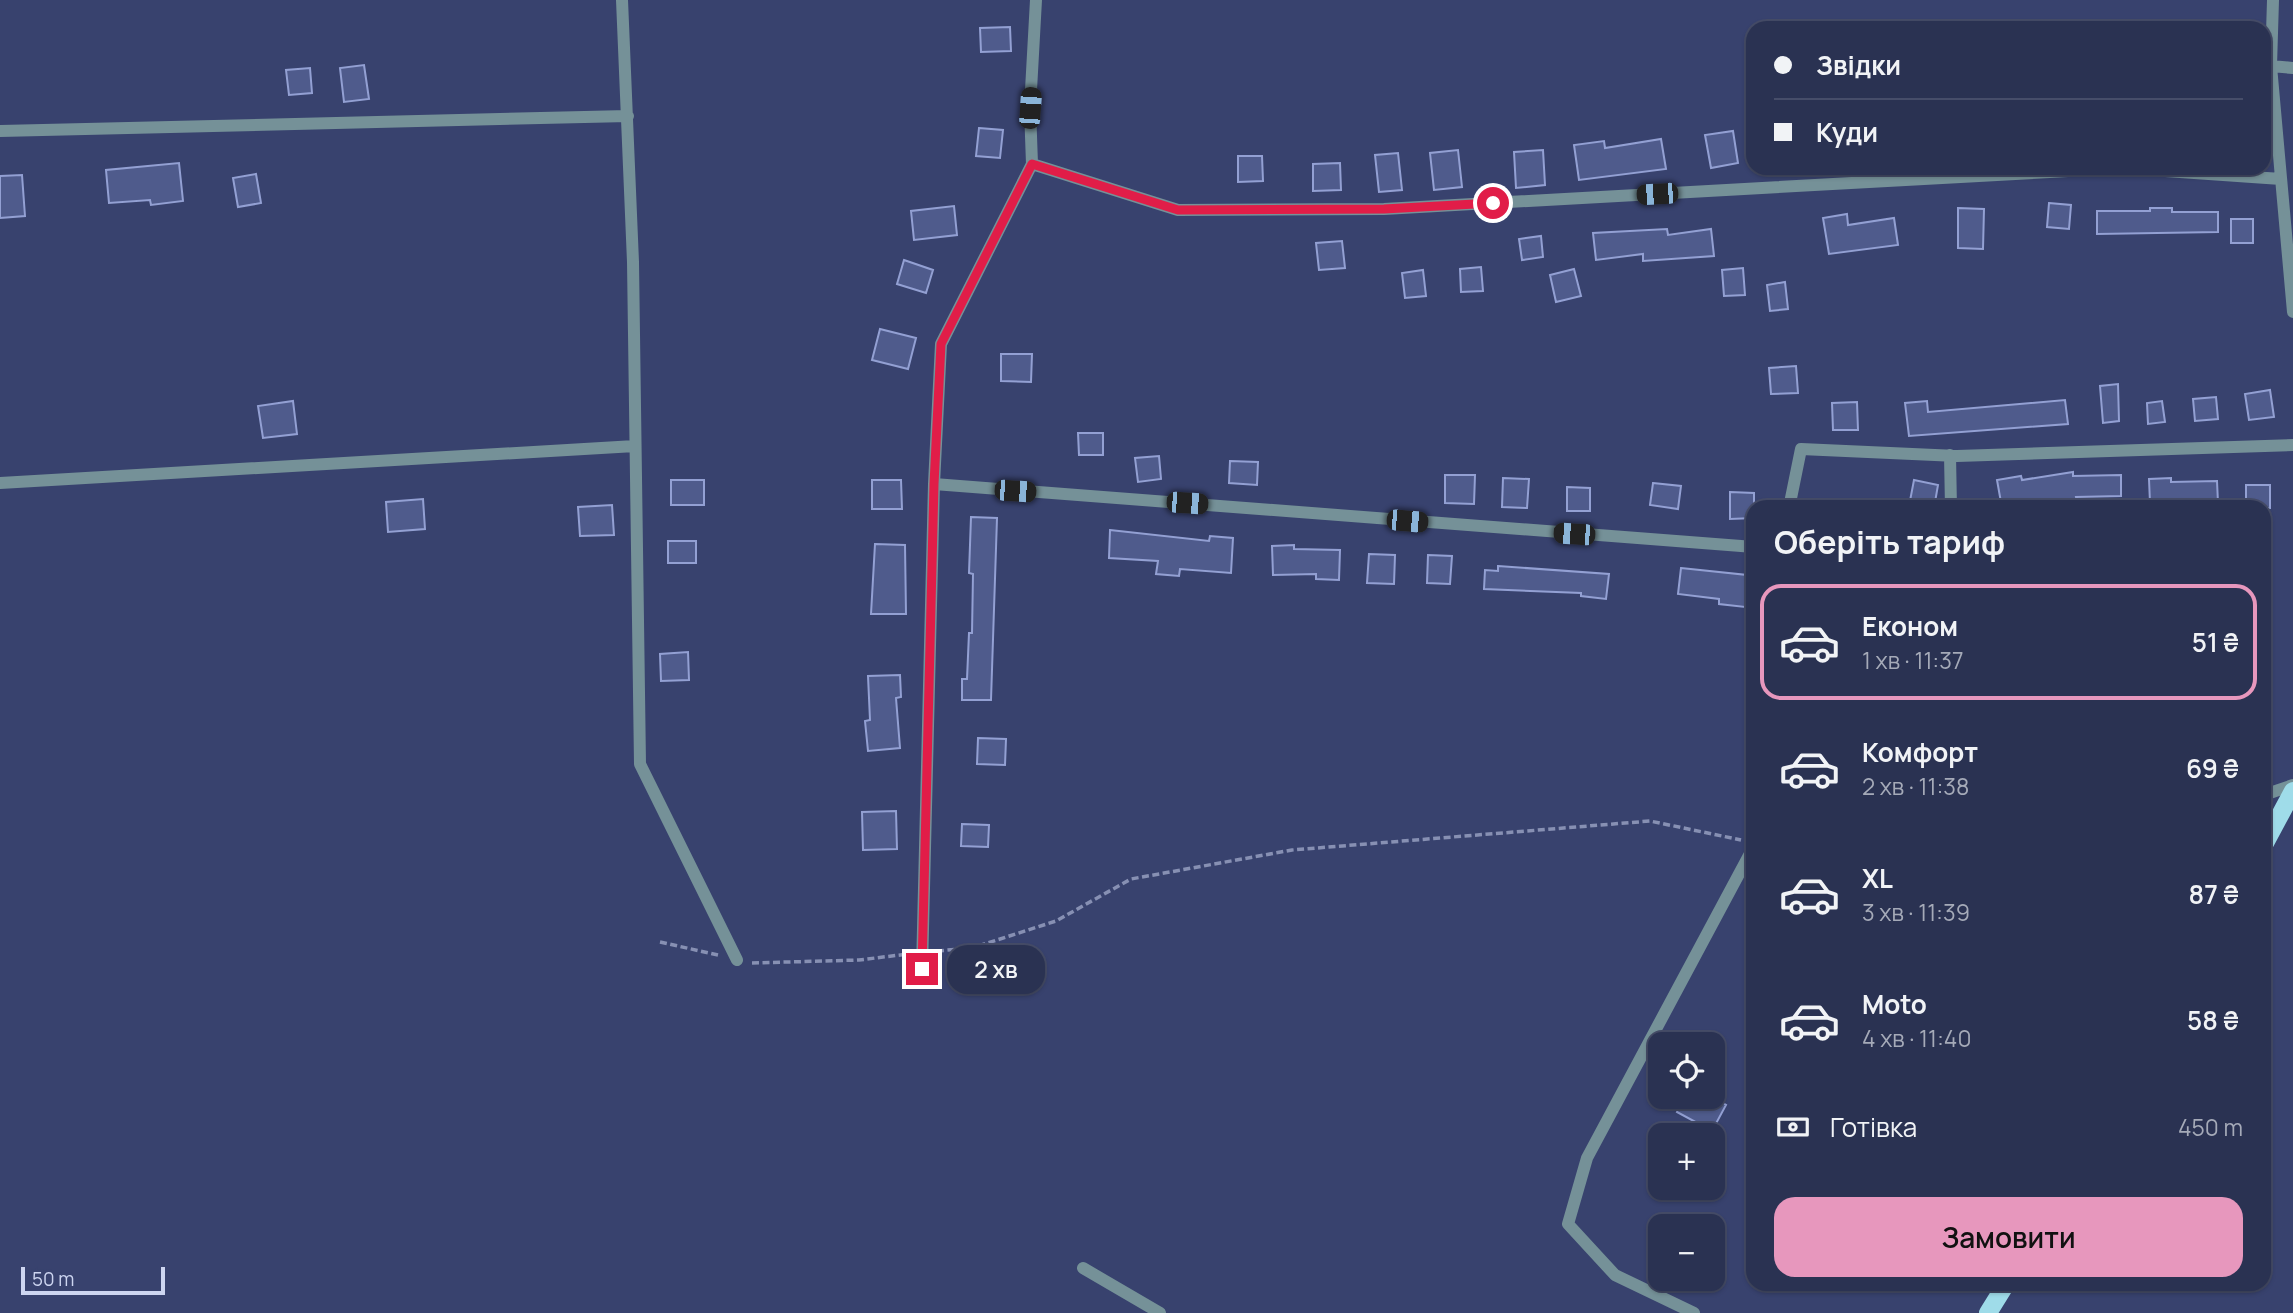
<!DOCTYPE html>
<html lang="uk">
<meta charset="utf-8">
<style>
:root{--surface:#2a3252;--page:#323a59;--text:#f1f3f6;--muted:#a5aab8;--line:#464d69;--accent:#e797bd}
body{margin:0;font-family:Manrope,sans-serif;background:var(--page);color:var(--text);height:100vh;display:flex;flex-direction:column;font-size:26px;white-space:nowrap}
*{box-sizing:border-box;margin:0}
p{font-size:23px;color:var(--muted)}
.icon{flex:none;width:38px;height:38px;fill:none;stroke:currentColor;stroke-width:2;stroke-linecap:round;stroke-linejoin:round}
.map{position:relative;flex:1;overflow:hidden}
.side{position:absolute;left:1746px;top:500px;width:525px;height:791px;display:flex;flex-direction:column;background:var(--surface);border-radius:21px;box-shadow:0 2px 5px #0004,0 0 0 2px var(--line)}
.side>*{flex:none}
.hud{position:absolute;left:1746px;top:21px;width:525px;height:154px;border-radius:21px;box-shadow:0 2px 5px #0004,0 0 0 2px var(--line);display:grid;align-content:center;height:154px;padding:0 28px;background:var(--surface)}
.fabs{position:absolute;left:1648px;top:1032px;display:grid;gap:14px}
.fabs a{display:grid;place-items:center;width:77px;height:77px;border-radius:14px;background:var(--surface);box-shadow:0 2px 5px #0004,0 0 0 2px var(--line);font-size:35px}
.scale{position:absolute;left:21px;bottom:18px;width:144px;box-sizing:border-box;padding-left:7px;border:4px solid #cdd5f0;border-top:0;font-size:19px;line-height:24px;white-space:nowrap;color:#cdd5f0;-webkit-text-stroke:5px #38426e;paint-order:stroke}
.end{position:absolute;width:32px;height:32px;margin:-16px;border:9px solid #e11d48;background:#fff;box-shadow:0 0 0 4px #fff}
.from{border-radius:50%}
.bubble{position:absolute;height:49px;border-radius:21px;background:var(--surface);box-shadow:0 2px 5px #0004,0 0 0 2px var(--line);font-size:23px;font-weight:600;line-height:49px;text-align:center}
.car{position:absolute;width:21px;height:42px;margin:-21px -10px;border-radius:9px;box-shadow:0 0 5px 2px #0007;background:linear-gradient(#222 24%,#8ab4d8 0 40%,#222 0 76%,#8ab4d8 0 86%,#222 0)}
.hud b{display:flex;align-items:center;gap:24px;height:66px;font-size:26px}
.hud b+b{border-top:2px solid var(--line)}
.hud i{width:18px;height:18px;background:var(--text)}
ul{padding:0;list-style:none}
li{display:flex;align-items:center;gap:21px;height:116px;margin:0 14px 10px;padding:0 14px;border:4px solid transparent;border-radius:21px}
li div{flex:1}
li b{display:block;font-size:26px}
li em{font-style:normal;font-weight:600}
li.on{border-color:var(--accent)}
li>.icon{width:63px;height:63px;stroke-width:1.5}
h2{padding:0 28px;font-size:32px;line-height:84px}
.pay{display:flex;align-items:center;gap:18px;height:77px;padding:0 28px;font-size:26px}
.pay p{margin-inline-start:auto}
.button{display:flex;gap:14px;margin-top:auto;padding:14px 28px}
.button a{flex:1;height:80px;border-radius:21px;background:var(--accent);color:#111;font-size:28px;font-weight:600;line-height:80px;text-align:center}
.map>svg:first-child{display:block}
.building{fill:#4f5b8c;stroke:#93a0d3;stroke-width:2}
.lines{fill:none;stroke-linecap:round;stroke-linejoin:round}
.path{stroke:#8790b3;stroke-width:3.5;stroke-dasharray:7 3.5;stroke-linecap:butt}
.minor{stroke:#759198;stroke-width:12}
.major{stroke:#9fdce9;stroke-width:18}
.route{stroke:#e11d48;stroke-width:9}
</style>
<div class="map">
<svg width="2293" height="1313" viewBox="0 0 2293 1313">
<rect width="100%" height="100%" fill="#38426e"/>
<path class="building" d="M1010 27 1011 51 981 52 980 28Z
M364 65 369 99 344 102 340 68Z
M310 68 312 93 289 95 286 70Z
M979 128 1003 130 1000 158 976 156Z
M1733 131 1738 163 1711 168 1705 135Z
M1661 139 1666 169 1579 180 1574 145 1604 141 1605 148Z
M1458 150 1462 187 1434 190 1430 153Z
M1543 150 1545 185 1516 188 1514 152Z
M1398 153 1402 190 1379 192 1375 155Z
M1238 156H1262L1263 181 1238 182Z
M179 163 183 201 151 205 150 200 109 203 106 170Z
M1340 163 1341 190 1313 191V164Z
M256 174 261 203 238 207 233 178Z
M22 175 25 216 0 218V176Z
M2049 203 2071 205 2069 229 2047 227Z
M954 206 957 235 914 240 911 211Z
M1958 208 1984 209 1983 249 1958 248Z
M2150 208H2172V212H2218V232L2097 234V211H2150Z
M1847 214 1848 225 1894 218 1898 245 1829 254 1823 218Z
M2231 219H2253V243H2231Z
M1667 229 1668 235 1711 229 1714 256 1643 261V254L1596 260 1593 233Z
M1541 236 1543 257 1522 260 1519 239Z
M1342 241 1345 268 1319 270 1316 243Z
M904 260 933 270 926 293 897 284Z
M1481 267 1483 291 1461 292 1460 269Z
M1743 268 1745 295 1724 296 1722 270Z
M1574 269 1581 296 1556 302 1550 275Z
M1423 270 1426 296 1405 298 1402 273Z
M1785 282 1788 309 1770 311 1767 285Z
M880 329 916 338 908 369 872 360Z
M1001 354H1032L1031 382 1001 381Z
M1796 366 1798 393 1771 394 1769 368Z
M2118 384 2119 421 2103 423 2100 386Z
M2270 390 2274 417 2249 420 2245 394Z
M2216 397 2218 419 2195 421 2193 399Z
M2065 400 2068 424 1909 436 1905 403 1927 401 1928 412Z
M293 401 297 434 263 438 258 406Z
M2162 401 2165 422 2148 424 2147 403Z
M1857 402 1858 430H1833L1832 403Z
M1078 433H1103V455H1079Z
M1159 456 1161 479 1138 482 1135 458Z
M1230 461 1258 462 1257 485 1229 483Z
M2073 472V476L2121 475V496L2076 497 2077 502 2045 508H2002L1997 480 2021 476 2022 480Z
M1445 475H1475L1474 504 1445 503Z
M1503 478 1529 479 1527 508 1502 507Z
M2171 478V482L2217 481 2218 503H2150L2149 479Z
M671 480H704V505H671Z
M872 480H901L902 509H872Z
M1914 480 1938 485 1934 508 1909 506Z
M1653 483 1681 486 1678 509 1650 505Z
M2246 485H2270V508H2246Z
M1567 487 1590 488V511H1567Z
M1730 492 1754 493V518L1730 519Z
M423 499 425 529 388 532 386 502Z
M612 505 614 535 580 536 578 507Z
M971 517 997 518 991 700H962V679H967L969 633H972L973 574 969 573Z
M1110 530 1209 541 1210 536 1233 538 1231 573 1180 569 1179 576 1156 574 1158 561 1109 558Z
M668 541H696V563H668Z
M875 544 905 545 906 614H871Z
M1294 545V549L1340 550 1339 580 1316 579V574L1273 575 1272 546Z
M1369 554 1395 555 1394 584 1367 583Z
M1428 555 1452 556 1450 584 1427 583Z
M1498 566 1609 574 1606 599 1581 596V593L1484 589 1485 570 1498 571Z
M1681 568 1747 575 1745 607 1719 604V599L1678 594Z
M688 652 689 680 661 681 660 654Z
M900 675 901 697 896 698 900 748 868 751 865 721 870 720 868 676Z
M978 738 1006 739 1005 765 977 764Z
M896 811 897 849 863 850 862 812Z
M962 824 989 825 988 847 961 846Z
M1685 1097H1712L1726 1105 1712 1131 1677 1112Z"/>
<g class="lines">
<path class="path" d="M660 942 718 955
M937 951 972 948 1056 921 1131 879 1292 850 1650 821 1741 840
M752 963 859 960 908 954"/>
<path class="minor" d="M622 0 633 262 640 764 737 960
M2273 0 2271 66 2293 312
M2271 66 2293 68
M0 131 628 116
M1032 164 1178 210 1384 209 2122 168 2281 179
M1950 455 1951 508
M0 483 635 446
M934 484 1754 547
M1789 508 1801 449 1957 456 2293 445
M2264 795 2293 785
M922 969 934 484 941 344 1032 164 1030 108 1036 0
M1083 1268 1160 1313
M1694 1313 1615 1275 1568 1224 1587 1158 1754 846"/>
<path class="major" d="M2264 845 2293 791
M1988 1313 2006 1284"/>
</g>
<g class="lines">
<path class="route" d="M922 969 934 484 941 344 1032 164 1178 210 1384 209 1493 203"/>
</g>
</svg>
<div class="fabs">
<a><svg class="icon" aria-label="locate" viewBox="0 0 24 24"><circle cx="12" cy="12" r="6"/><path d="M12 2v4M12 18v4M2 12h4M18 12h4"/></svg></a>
<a>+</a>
<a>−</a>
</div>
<div class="scale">50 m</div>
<i class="end from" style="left:1493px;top:203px"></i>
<i class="end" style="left:922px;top:969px"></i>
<div class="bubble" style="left:947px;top:945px;width:98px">2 хв</div>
<i class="car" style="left:1030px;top:108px;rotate:4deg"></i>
<i class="car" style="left:1657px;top:194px;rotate:267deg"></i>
<i class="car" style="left:1015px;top:491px;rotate:94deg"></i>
<i class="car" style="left:1187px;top:503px;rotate:94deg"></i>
<i class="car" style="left:1407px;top:521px;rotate:95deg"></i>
<i class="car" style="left:1574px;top:534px;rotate:274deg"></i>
<div class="hud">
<b><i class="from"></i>Звідки</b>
<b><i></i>Куди</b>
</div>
<section class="side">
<h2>Оберіть тариф</h2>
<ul>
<li class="on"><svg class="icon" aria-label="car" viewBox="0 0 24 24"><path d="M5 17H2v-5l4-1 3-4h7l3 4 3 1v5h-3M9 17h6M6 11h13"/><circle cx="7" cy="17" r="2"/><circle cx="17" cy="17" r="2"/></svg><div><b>Економ</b><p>1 хв · 11:37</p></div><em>51 ₴</em></li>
<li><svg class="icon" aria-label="car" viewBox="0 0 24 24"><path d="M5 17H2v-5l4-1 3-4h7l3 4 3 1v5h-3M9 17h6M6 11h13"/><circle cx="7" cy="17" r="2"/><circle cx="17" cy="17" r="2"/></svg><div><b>Комфорт</b><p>2 хв · 11:38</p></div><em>69 ₴</em></li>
<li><svg class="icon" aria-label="car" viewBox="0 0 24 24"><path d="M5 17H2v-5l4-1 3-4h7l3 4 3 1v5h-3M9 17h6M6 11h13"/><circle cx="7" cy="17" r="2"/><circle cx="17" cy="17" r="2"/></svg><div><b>XL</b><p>3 хв · 11:39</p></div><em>87 ₴</em></li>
<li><svg class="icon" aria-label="car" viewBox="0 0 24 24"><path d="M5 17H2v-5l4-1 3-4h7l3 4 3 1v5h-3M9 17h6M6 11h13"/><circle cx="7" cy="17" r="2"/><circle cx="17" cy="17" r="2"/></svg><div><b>Moto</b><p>4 хв · 11:40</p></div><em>58 ₴</em></li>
</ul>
<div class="pay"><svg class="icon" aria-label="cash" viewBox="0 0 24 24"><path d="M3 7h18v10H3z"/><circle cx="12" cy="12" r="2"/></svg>Готівка<p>450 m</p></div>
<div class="button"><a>Замовити</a></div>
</section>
</div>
